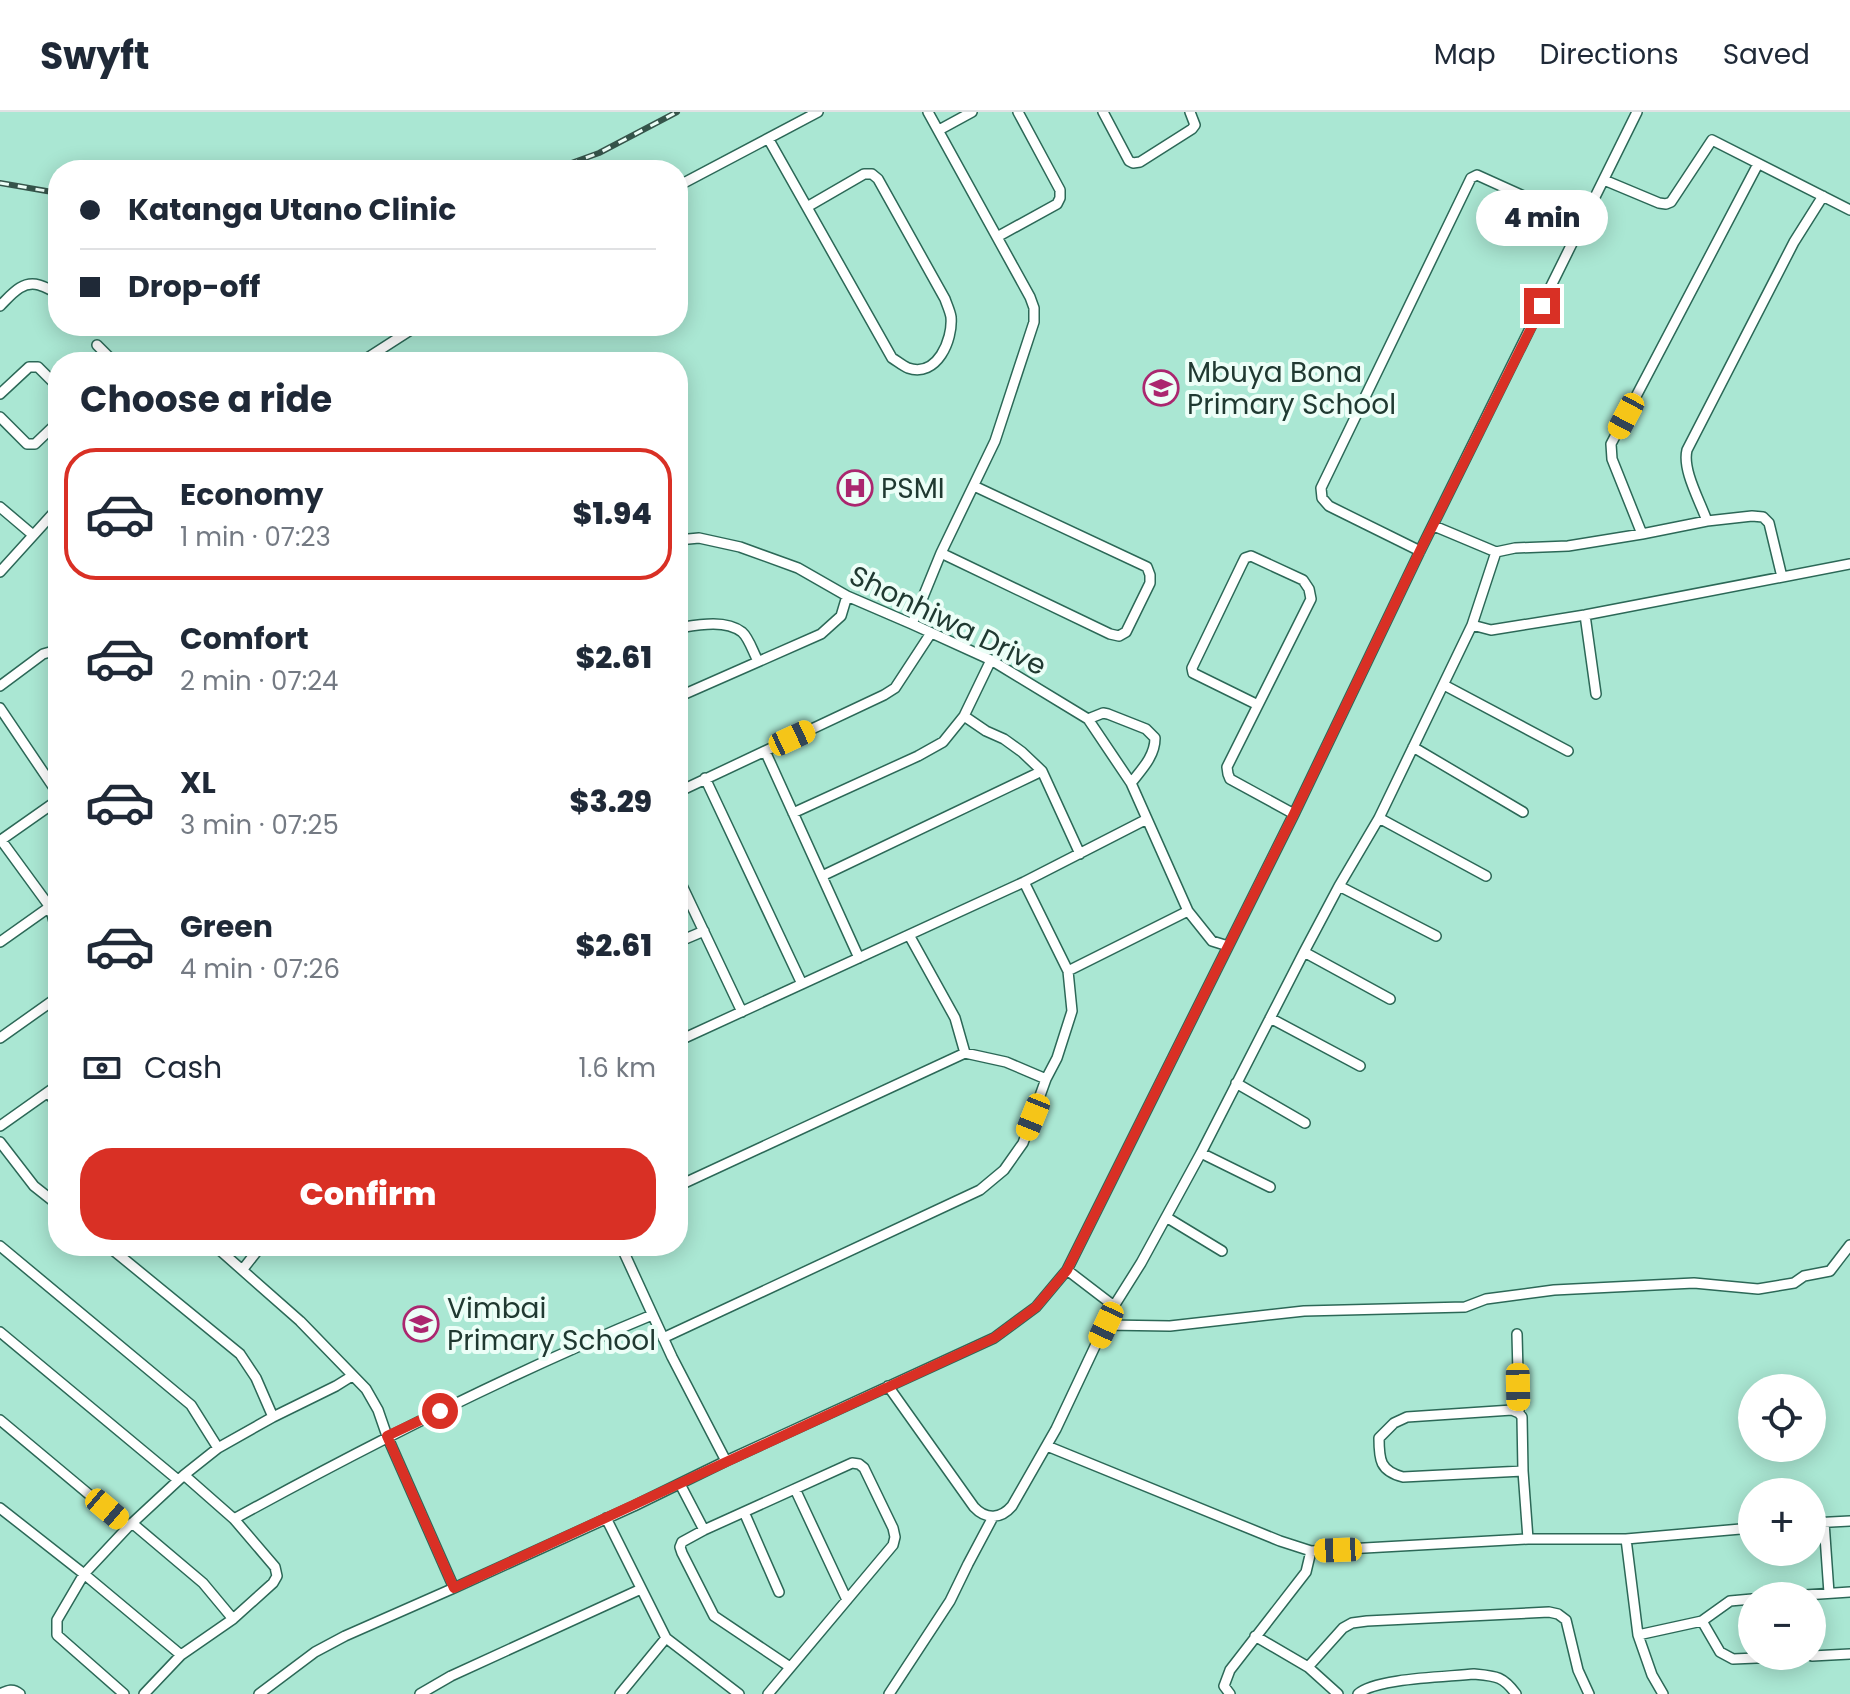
<!DOCTYPE html>
<meta charset="utf-8">
<style>
:root{--surface:#fff;--page:#f6f6f7;--text:#1f2937;--muted:#747a83;--line:#e0e1e3;--accent:#d93025}
body{margin:0;font-family:Poppins,sans-serif;background:var(--page);color:var(--text);height:100vh;display:flex;flex-direction:column;font-size:30px;white-space:nowrap}
*{box-sizing:border-box;margin:0}
p{font-size:26px;color:var(--muted)}
.icon{flex:none;width:44px;height:44px;fill:none;stroke:currentColor;stroke-width:2;stroke-linecap:round;stroke-linejoin:round}
.map{position:relative;flex:1;overflow:hidden}
.side{position:absolute;left:48px;top:240px;width:640px;height:904px;display:flex;flex-direction:column;background:var(--surface);border-radius:32px;box-shadow:0 4px 20px #0003}
.side>*{flex:none}
.banner{position:absolute;left:48px;top:48px;width:640px;height:176px;border-radius:32px;box-shadow:0 4px 20px #0003;display:grid;align-content:center;height:176px;padding:0 32px;background:var(--surface)}
.tools{position:absolute;left:1738px;top:1262px;display:grid;gap:16px}
.tools a{display:grid;place-items:center;width:88px;height:88px;border-radius:50%;background:var(--surface);box-shadow:0 4px 20px #0003;font-size:40px}
.end{position:absolute;width:36px;height:36px;margin:-18px;border:10px solid #d93025;background:#fff;box-shadow:0 0 0 4px #fff}
.from{border-radius:50%}
.bubble{position:absolute;height:56px;border-radius:28px;background:var(--surface);box-shadow:0 4px 20px #0003;font-size:26px;font-weight:800;line-height:56px;text-align:center}
.car{position:absolute;width:24px;height:48px;margin:-24px -12px;border-radius:10px;box-shadow:0 0 6px 2px #0007;background:linear-gradient(#f5c518 24%,#345 0 40%,#f5c518 0 76%,#345 0 86%,#f5c518 0)}
.banner b{display:flex;align-items:center;gap:28px;height:76px;font-size:30px}
.banner b+b{border-top:2px solid var(--line)}
.banner i{width:20px;height:20px;background:var(--text)}
ul{padding:0;list-style:none}
li{display:flex;align-items:center;gap:24px;height:132px;margin:0 16px 12px;padding:0 16px;border:4px solid transparent;border-radius:32px}
li div{flex:1}
li b{display:block;font-size:30px}
li em{font-style:normal;font-weight:800}
li.on{border-color:var(--accent)}
li>.icon{width:72px;height:72px;stroke-width:1.5}
h2{padding:0 32px;font-size:36px;line-height:96px}
.pay{display:flex;align-items:center;gap:20px;height:88px;padding:0 32px;font-size:30px}
.pay p{margin-inline-start:auto}
.button{display:flex;gap:16px;margin-top:auto;padding:16px 32px}
.button a{flex:1;height:92px;border-radius:32px;background:var(--accent);color:#fff;font-size:32px;font-weight:800;line-height:92px;text-align:center}
header{display:flex;align-items:center;gap:48px;box-sizing:border-box;height:112px;padding:0 40px;background:var(--surface);border-bottom:2px solid var(--line)}
header strong{font-size:38px}
nav{display:flex;gap:44px;margin-inline-start:auto;font-size:28px}
.map>svg:first-child{display:block}
.lines{fill:none;stroke-linecap:round;stroke-linejoin:round}
.minor-casing{stroke:#2c6857;stroke-width:12}
.minor{stroke:#fff;stroke-width:9}
.rail-casing{stroke:#35544a;stroke-width:6}
.rail{stroke:#ecfef7;stroke-width:3;stroke-dasharray:9;stroke-linecap:butt}
.route{stroke:#d93025;stroke-width:10}
.labels{text-anchor:middle;stroke-width:8;stroke-linejoin:round;paint-order:stroke}
.poi-label{font-size:28px;fill:#203931;stroke:#ecfef7;text-anchor:start}
.street-label{font-size:28px;fill:#203931;stroke:#ecfef7}
</style>
<header>
<strong>Swyft</strong>
<nav><a>Map</a><a>Directions</a><a>Saved</a></nav>
</header>
<div class="map">
<svg width="1850" height="1582" viewBox="0 0 1850 1582">
<rect width="100%" height="100%" fill="#aae7d3"/>
<g class="lines">
<defs>
<path id="minor" d="M1103 0 1129 49 1133 51 1140 50 1192 17 1195 13 1190 0
M939 18 972 0
M769 28 892 246C897 249 903 254 908 256 937 266 953 228 951 205 950 199 947 193 945 187L878 67 872 62H864L807 95
M1604 68 1659 91 1666 92 1671 90 1712 28 1850 98
M678 74 818 0
M997 125 1057 92 1060 86V78L1018 0
M0 194C11 183 22 168 39 173 46 175 52 179 58 181
M97 233 114 250
M361 250 417 214
M0 282 29 255H38L58 275
M0 305 27 332H35L58 310
M0 395 33 423
M1707 409C1700 389 1682 358 1687 338L1794 130 1823 84
M1642 422 1612 347 1611 332 1758 52
M678 428 699 426 740 435 798 456 847 484 912 512 991 548 1088 607 1131 671 1188 799 1212 829 1228 834
M1420 439 1329 394 1322 386 1321 376 1471 66 1477 63 1583 111
M1496 440 1515 436 1568 434 1642 422 1707 409 1752 404 1763 405 1769 411 1782 465
M941 441 1110 522 1119 524 1126 520 1150 471V463L1147 455 974 374
M0 460 58 396
M1585 503 1596 582
M912 512 941 441 995 329 1034 210V196L1030 185 928 0
M1472 513 1491 518 1585 503 1850 452
M678 516C697 513 725 507 742 520 749 526 753 540 758 549
M1444 573 1568 639
M0 574 43 542 50 540 58 546
M678 585 821 522 841 504 847 484
M1258 593 1193 561 1192 556 1242 452 1245 446 1251 444 1303 468 1309 477 1311 487 1227 655 1228 662 1230 667 1294 702
M0 596 58 682
M964 604 986 619 1004 627 1022 640 1042 659 1080 742
M1088 607 1103 601 1108 602 1146 617 1155 626C1155 644 1142 657 1131 671
M1413 635 1523 700
M765 639 859 846
M705 666 802 872
M678 680 884 583 895 576 931 521
M58 688 1 728 50 795 58 824
M793 701 918 644 943 630 964 604 991 548
M1379 706 1486 764
M822 764 1042 659
M678 765 742 900
M1339 774 1436 824
M909 823 955 906 965 941
M0 830 58 789
M678 830 704 819
M1304 840 1390 887
M1068 859 1188 799
M1270 906 1360 954
M0 926 58 885
M678 929 1024 770 1147 707
M1236 971 1305 1011
M48 980 58 994
M0 1014 58 973
M0 1030 34 1074 58 1093
M1201 1041 1270 1075
M678 1074 965 941 1006 950 1046 967 1057 946 1072 899 1068 859 1024 770
M1166 1105 1222 1139
M0 1134 191 1293 218 1336
M108 1134 240 1242 256 1266 273 1305
M215 1134 300 1209 366 1277 378 1298 387 1324 454 1476
M621 1134 672 1245 726 1349
M243 1157 261 1134
M1067 1158 1114 1194 1141 1151 1201 1041 1304 840 1339 774 1379 706 1472 513 1496 440 1434 414
M1106 1213 1170 1214 1304 1199 1465 1195 1486 1187 1554 1178 1694 1171 1758 1177 1794 1171 1804 1164 1830 1159 1850 1133
M0 1220 178 1368
M1517 1222 1519 1301
M663 1226 980 1078 1004 1058 1023 1031 1046 967
M888 1274 974 1395C986 1408 1001 1407 1012 1394L1056 1317 1114 1194
M0 1308 128 1415
M1047 1334 1280 1429 1311 1439 1528 1427H1626L1752 1416
M1523 1359 1403 1365C1380 1359 1379 1348 1379 1326L1394 1311 1407 1305 1512 1298 1519 1301 1522 1305 1523 1359 1528 1427
M680 1372 704 1418
M795 1377 847 1488
M0 1396 84 1462 181 1543
M744 1400 779 1480
M606 1406 666 1526 620 1582
M234 1407C370 1332 509 1262 652 1203
M1824 1410 1829 1481
M132 1411 203 1471 233 1507
M1812 1411 1850 1409
M1626 1427 1638 1523 1652 1563 1663 1582
M1790 1484 1850 1480
M1702 1509 1720 1540 1733 1547 1804 1544
M1638 1523 1702 1509 1730 1489 1752 1487
M1255 1524 1308 1555 1338 1582
M666 1526 739 1582
M1812 1544 1850 1542
M1308 1555 1343 1516 1352 1511 1367 1509 1549 1500 1558 1502 1566 1508 1578 1558 1589 1582
M0 1582C8 1578 13 1576 20 1582
M124 1582 57 1523V1508L84 1462 128 1415 184 1363 218 1336 273 1305 336 1274 352 1264
M144 1582 181 1543 233 1507 273 1471 277 1464 275 1455 234 1407 184 1363
M259 1582 315 1540 345 1524 454 1476 634 1394 726 1349 994 1226 1036 1195 1067 1158 1294 702 1420 439 1637 0
M420 1582 451 1564 641 1477
M768 1582 893 1433 895 1425 893 1416 864 1356 859 1352 852 1351 704 1418 682 1430 680 1435 682 1441 714 1504 790 1555
M889 1582 950 1489 968 1452 993 1405
M1230 1582 1224 1574 1230 1558 1306 1460 1311 1439
M1358 1582C1375 1566 1448 1565 1474 1562 1496 1564 1503 1564 1516 1582"/>
</defs>
<use href="#minor" class="minor-casing"/>
<use href="#minor" class="minor"/>
<defs>
<path id="rail" d="M552 58 599 41 677 0
M0 71 58 81"/>
</defs>
<use href="#rail" class="rail-casing"/>
<use href="#rail" class="rail"/>
</g>
<g class="lines">
<path class="route" d="M440 1299 387 1324 454 1476 994 1226 1036 1195 1067 1158 1294 702 1420 439 1542 194"/>
</g>
<defs>
<symbol id="school-ring" viewBox="-11 -11 22 22"><circle r="9.5" fill="#ecfef7" stroke="#ab266f" stroke-width="1.5"/><path d="M0-5L7-2L0 1L-7-2ZM-4 1L0 2.5L4 1V4Q0 6-4 4Z" fill="#ab266f"/></symbol>
<symbol id="hospital-ring" viewBox="-11 -11 22 22"><circle r="9.5" fill="#ecfef7" stroke="#ab266f" stroke-width="1.5"/><path d="M-5-5h3v3.5h4V-5h3V5h-3V1.5h-4V5h-3Z" fill="#ab266f"/></symbol>
</defs>
<g fill-rule="evenodd">
<use href="#school-ring" x="1141" y="256" width="40" height="40"/>
<use href="#hospital-ring" x="835" y="356" width="40" height="40"/>
<use href="#school-ring" x="401" y="1192" width="40" height="40"/>
</g>
<g class="labels">
<g class="poi-label">
<text x="1187" y="270">Mbuya Bona<tspan x="1187" dy="32">Primary School</tspan></text>
<text x="881" y="386">PSMI</text>
<text x="447" y="1206">Vimbai<tspan x="447" dy="32">Primary School</tspan></text>
</g>
<g class="street-label">
<text transform="translate(948 508) rotate(26)" y="10">Shonhiwa Drive</text>
</g>
</g>
</svg>
<div class="tools">
<a><svg class="icon" aria-label="locate" viewBox="0 0 24 24"><circle cx="12" cy="12" r="6"/><path d="M12 2v4M12 18v4M2 12h4M18 12h4"/></svg></a>
<a>+</a>
<a>−</a>
</div>
<i class="end from" style="left:440px;top:1299px"></i>
<i class="end" style="left:1542px;top:194px"></i>
<div class="bubble" style="left:1476px;top:78px;width:132px">4 min</div>
<i class="car" style="left:1626px;top:304px;rotate:208deg"></i>
<i class="car" style="left:792px;top:626px;rotate:65deg"></i>
<i class="car" style="left:1033px;top:1005px;rotate:202deg"></i>
<i class="car" style="left:1106px;top:1213px;rotate:205deg"></i>
<i class="car" style="left:1518px;top:1275px;rotate:179deg"></i>
<i class="car" style="left:107px;top:1397px;rotate:130deg"></i>
<i class="car" style="left:1338px;top:1438px;rotate:268deg"></i>
<div class="banner">
<b><i class="from"></i>Katanga Utano Clinic</b>
<b><i></i>Drop-off</b>
</div>
<section class="side">
<h2>Choose a ride</h2>
<ul>
<li class="on"><svg class="icon" aria-label="car" viewBox="0 0 24 24"><path d="M5 17H2v-5l4-1 3-4h7l3 4 3 1v5h-3M9 17h6M6 11h13"/><circle cx="7" cy="17" r="2"/><circle cx="17" cy="17" r="2"/></svg><div><b>Economy</b><p>1 min · 07:23</p></div><em>$1.94</em></li>
<li><svg class="icon" aria-label="car" viewBox="0 0 24 24"><path d="M5 17H2v-5l4-1 3-4h7l3 4 3 1v5h-3M9 17h6M6 11h13"/><circle cx="7" cy="17" r="2"/><circle cx="17" cy="17" r="2"/></svg><div><b>Comfort</b><p>2 min · 07:24</p></div><em>$2.61</em></li>
<li><svg class="icon" aria-label="car" viewBox="0 0 24 24"><path d="M5 17H2v-5l4-1 3-4h7l3 4 3 1v5h-3M9 17h6M6 11h13"/><circle cx="7" cy="17" r="2"/><circle cx="17" cy="17" r="2"/></svg><div><b>XL</b><p>3 min · 07:25</p></div><em>$3.29</em></li>
<li><svg class="icon" aria-label="car" viewBox="0 0 24 24"><path d="M5 17H2v-5l4-1 3-4h7l3 4 3 1v5h-3M9 17h6M6 11h13"/><circle cx="7" cy="17" r="2"/><circle cx="17" cy="17" r="2"/></svg><div><b>Green</b><p>4 min · 07:26</p></div><em>$2.61</em></li>
</ul>
<div class="pay"><svg class="icon" aria-label="cash" viewBox="0 0 24 24"><path d="M3 7h18v10H3z"/><circle cx="12" cy="12" r="2"/></svg>Cash<p>1.6 km</p></div>
<div class="button"><a>Confirm</a></div>
</section>
</div>
